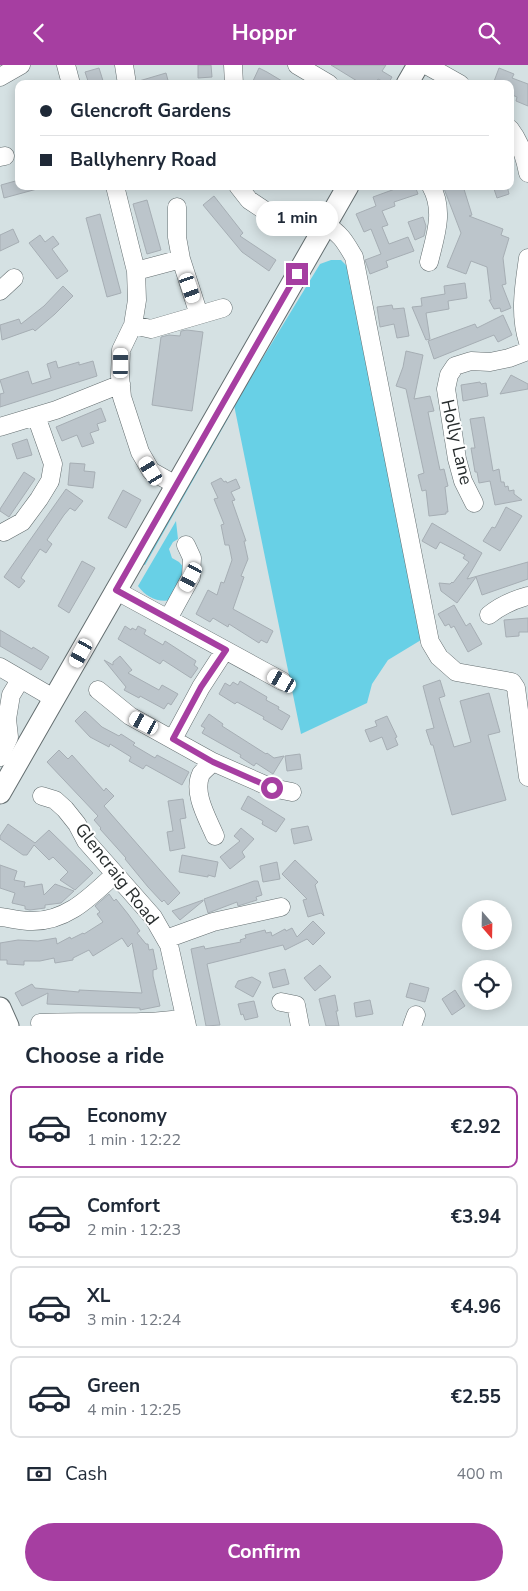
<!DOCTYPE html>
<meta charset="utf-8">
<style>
:root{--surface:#fff;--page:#f6f6f7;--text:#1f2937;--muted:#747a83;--line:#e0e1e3;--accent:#a63ea1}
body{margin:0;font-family:"Nunito Sans",sans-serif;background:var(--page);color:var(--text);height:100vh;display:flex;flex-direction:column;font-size:19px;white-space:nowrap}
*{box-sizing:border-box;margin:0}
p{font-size:16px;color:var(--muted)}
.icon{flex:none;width:28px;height:28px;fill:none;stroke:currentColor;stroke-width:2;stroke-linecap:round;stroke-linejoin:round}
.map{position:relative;height:961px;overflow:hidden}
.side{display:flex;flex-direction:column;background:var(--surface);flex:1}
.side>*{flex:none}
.hud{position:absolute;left:15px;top:15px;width:499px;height:110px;border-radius:10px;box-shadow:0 2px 12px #0003;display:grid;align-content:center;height:110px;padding:0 25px;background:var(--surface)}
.needle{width:32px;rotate:160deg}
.buttons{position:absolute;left:462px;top:835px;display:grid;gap:10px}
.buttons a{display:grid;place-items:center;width:50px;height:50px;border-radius:50%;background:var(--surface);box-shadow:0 2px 12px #0003;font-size:25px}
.end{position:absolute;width:22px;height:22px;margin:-11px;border:6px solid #a63ea1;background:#fff;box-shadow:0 0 0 2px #fff}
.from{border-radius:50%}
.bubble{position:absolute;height:35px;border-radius:18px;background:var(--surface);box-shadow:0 2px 12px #0003;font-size:16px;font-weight:700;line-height:35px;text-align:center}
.car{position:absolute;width:15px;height:30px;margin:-15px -8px;border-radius:6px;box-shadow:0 0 4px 1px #0007;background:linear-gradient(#fff 24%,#345 0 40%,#fff 0 76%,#345 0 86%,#fff 0)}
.hud b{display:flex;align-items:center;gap:18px;height:48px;font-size:19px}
.hud b+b{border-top:1px solid var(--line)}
.hud i{width:12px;height:12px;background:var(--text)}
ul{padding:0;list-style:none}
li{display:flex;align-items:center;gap:15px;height:82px;margin:0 10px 8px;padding:0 15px;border:2px solid var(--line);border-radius:10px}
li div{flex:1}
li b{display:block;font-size:19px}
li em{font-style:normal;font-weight:700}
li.selected{border-color:var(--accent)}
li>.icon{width:45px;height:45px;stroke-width:1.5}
h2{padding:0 25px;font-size:22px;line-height:60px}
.pay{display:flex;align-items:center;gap:12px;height:55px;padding:0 25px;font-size:19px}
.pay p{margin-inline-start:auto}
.button{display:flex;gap:10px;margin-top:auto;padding:10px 25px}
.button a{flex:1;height:58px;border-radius:30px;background:var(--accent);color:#fff;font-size:20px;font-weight:700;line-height:58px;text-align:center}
header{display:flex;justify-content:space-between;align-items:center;height:65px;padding:0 25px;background:var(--accent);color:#fff;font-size:22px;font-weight:700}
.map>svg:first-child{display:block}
.green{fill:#68d0e6}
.building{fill:#bcc5cb;stroke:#a6aeb4}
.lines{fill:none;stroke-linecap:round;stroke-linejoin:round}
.minor-casing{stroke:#646e70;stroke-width:19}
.major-casing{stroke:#646e70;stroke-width:23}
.minor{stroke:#fff;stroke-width:18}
.major{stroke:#fff;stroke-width:21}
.route{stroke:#a63ea1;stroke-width:6}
.labels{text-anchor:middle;stroke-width:4;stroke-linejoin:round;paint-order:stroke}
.street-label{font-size:18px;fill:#282d2e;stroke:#fff}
</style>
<header><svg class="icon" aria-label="back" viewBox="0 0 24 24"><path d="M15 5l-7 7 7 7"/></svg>Hoppr<svg class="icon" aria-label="search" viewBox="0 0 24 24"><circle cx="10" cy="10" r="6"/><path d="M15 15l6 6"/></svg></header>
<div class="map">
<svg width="528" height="961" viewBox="0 0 528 961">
<rect width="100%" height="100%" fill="#d5e1e3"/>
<path class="green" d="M331 195H341L348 202 421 575 388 595 372 619 367 638 301 669 234 340 320 199Z
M227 346 230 350 145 500 140 499Z
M176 456 178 474 173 477 169 484 172 493 179 497 187 506 171 535C158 538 146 532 138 521Z"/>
<path class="building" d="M198 0H211L212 12 198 13Z
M331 0H386L382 6 392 12 388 19 378 14 375 19H362Z
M99 3 104 19H89L85 7Z
M259 3 267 7 287 19H257L253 16Z
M499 3 514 9 512 13 528 19V41L516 36 517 32 510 29V19H493Z
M166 8 169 19H139V16Z
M19 115V121H36L37 124 4 133 1 120Z
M394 121H415L418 129 394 137 395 141 382 146 388 160 382 162 389 179 408 172 414 186 386 196 388 202 370 209 365 195 381 189 371 164 364 167 356 149 376 141 373 132 395 124Z
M443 121H463L472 150 469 151 503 164 501 170 509 173 503 193 506 219 502 220 511 243 501 247 500 243 494 244 489 235H491L487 202 471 196 466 209 447 202 461 168Z
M493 121H507L509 129 497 133Z
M214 131 243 168 240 171 276 195 269 206 242 187 203 140Z
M147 135 161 185 147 189 133 139Z
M100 149 121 228 107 232 86 153Z
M423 152 426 161 424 171 415 175 408 157Z
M13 164 19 177 0 186V170Z
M40 170 45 177 53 171 59 179 52 184 68 206 57 214 29 178Z
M465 218 467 233 448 236 449 244 426 248 430 274 426 275 412 242 422 241 421 233 445 229 444 221Z
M63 221 73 231 55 249 35 266 33 264 2 275 0 260 19 254 21 259 44 241Z
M392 240 393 244 404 243 409 271 397 273 394 259 380 262 377 242Z
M503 250 512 270 498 277 494 270 434 294 428 276 475 259 477 263Z
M187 265 203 267 192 346 152 340 161 272 169 270 180 271 181 266Z
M406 286 423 290 414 334 430 331 434 346 428 347 440 405 444 404 448 421 445 422 448 447H446V449L429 451 426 425 422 426 418 410 424 408 406 324 396 321 403 302Z
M56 296 58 303 79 297V300L93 296 97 311 0 342V329L4 328 0 315 28 306 32 319 51 313 47 299Z
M511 310 528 319V324L500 329Z
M480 317 481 319 486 318 488 331 463 336 461 320Z
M101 343 106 356 97 359 99 365 90 368 94 378 82 382 77 370 62 376 56 362Z
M484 352 493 406 499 404 501 417H504L505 422 508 421 509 426 514 425V429L522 435 495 440 490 416 479 418 477 407H475L471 383H475L470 354Z
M27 374 32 390 17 394 12 379Z
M70 398 85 399 84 406 95 407 93 423 68 420Z
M24 407 35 414 9 452 0 446V444Z
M221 413 224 417 226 416 227 418 236 414 240 423 231 427 235 435 232 436 246 476H244L248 494 241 511 244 512 233 544 273 566 267 578 261 575 259 578 229 559 228 562 213 553 210 557 196 549 208 525 217 530 221 517 224 518 232 495 229 480H225L221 460 224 459 214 434 218 433 211 418Z
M66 424 83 436 75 446 70 443 64 450 47 475 52 479 46 488 40 484 21 513 25 516 19 523 4 512Z
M123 425 141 435 126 463 108 453Z
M506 442 522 451 500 486 483 476 492 462 495 463Z
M432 458 482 488 467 514 528 497V514L482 530 476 512 457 538 441 526 439 518 450 519 452 517 453 518 469 497 463 493 465 490 440 477 436 484 422 476Z
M82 496 95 503 69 548 58 541Z
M454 540 466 561 470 558 482 579 468 587 454 561 451 563 449 559 445 561 438 549Z
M528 553V567H519V571L506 572 504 555Z
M125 561 131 565 132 563 136 565 138 561 146 565 144 569 163 580 165 576 196 596 194 600 198 603 191 613 163 595 160 599 118 574Z
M0 565 32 584 33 582 49 592 41 605 0 581Z
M120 591 132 605 128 608 159 625 162 620 178 629 171 640 168 638 164 644 140 631 139 633 124 625 126 622 104 595 113 600V597Z
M440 615 445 631 439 633 454 682 471 677 460 636 489 628 500 667 488 670 506 735 452 750 433 680H431L426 665 434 663 423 621Z
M240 616 267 632 266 635 279 642 278 644 290 651 282 665 263 654 264 652 237 637 235 639 219 629 225 618 230 621 233 617 238 620Z
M85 646 102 662 119 671 121 669 135 678 133 680 155 693 157 690 189 707 182 720 146 700 143 704 129 696 131 692 110 679 109 682 90 672 75 656Z
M209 649 223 659 222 661 266 689 267 688 274 693 284 691 273 709 256 698 254 701 240 692 241 690 202 668 205 663 201 661Z
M387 651 397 672 395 673 398 680 387 685 382 672 370 677 365 665 377 661 375 656Z
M59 685 68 694 72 690 104 726 106 723 114 731 104 741 180 828 168 840 164 835 162 837 148 822 125 794 126 793 100 764 101 763 94 755 98 751 47 697Z
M300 689 302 704 287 706 285 691Z
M248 731 285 754 276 767 262 759 263 756 241 744Z
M183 734 186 753 180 754 185 783 170 786 167 767 173 766 168 736Z
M8 759 35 778 49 765 93 808 75 825 60 815 68 807 53 792 49 795 34 780 27 790H23L0 774V771Z
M308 761 312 775 294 779 291 764Z
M241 763 254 774 242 787 245 792 230 804 220 792 240 776 234 771Z
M182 790 218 797 215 812 208 810V812L179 807Z
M295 795 318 817 315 820 324 851 321 848 308 852 303 835 307 834 282 809Z
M277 797 280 814 263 817 260 801Z
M0 800 17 806 14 815 25 817 24 822 42 819 44 830 55 819 74 826 61 838 45 840V843L30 845 25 844V841L12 838 15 828 0 823Z
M254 816H258L262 830 256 832 257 835 238 841 237 837 208 848 204 834Z
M109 829 114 836 116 834 128 849 140 866 137 868 146 879H148L149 885 153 884 157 904 153 905V911L160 941 140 945V943L47 939 48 928 22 941 15 928 32 919 35 923 79 927V925L142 928 132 878 128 882 122 873 93 891 89 885 73 893V895L55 898 54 893 40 896H24V900L7 899V895H0V878L18 875 38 876 56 873 57 879 70 872 71 874 83 868 84 869 103 857 97 849 100 847 95 841Z
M203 835V836L180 855 172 846Z
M313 856 325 868 313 880 307 874 285 885 283 880 207 899 220 960 206 961 191 884 204 881 205 884 241 877 240 875 246 873 245 870 265 865 266 868 271 867 272 871 285 864 286 866 292 863 297 872Z
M320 900 331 912 315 926 304 913Z
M285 904 289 919 273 923 269 908Z
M252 912 261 917 253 932 235 922 238 916Z
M410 918 429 923 425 937 406 932Z
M455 925 465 941 452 950 442 934Z
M335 930 338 946H336L339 961H326L319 934Z
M370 935 373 949 356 952 354 938Z
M254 936 258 952 245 955 243 949 241 950 238 939Z"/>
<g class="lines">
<defs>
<path id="minor" d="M66 0 71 19
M124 0 127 19
M233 0 234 19
M297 0 329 19
M426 0 460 19
M0 12 21 0
M510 64C520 77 525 92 528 108
M0 92 5 91
M115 121 136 206 137 235 133 260 121 285 120 311 122 332 140 387 151 406 176 420
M238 121 249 135 279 155
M177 142V172L181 194 199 250
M326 160C341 169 345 177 354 192L430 577 439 592 456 607 512 617 516 623 528 712
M528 193C524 221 519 249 528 277
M429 197C435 172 445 146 431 121
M136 206 181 194
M0 226 14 213
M133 260 151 264 223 243
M0 362 56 345 121 319
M474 438 463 416 457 394 446 324 449 310 455 301 471 296 490 297 509 293 528 286
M4 467 22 457 39 434 50 416 53 399 36 351
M115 525 282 616
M489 550C501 540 513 535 528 531
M168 554 191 512 192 493 186 480
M0 602 55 634
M98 625 130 651 213 697 272 723 292 727
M173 674 201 622 225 585
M0 692 9 672 7 654 11 630 20 615
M213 697C209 701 204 705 201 709 192 728 208 754 215 771
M42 731 55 735 65 744 77 759 86 776 153 852 169 880 187 961
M0 852C10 853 21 856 31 856 67 857 91 831 115 809
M166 874 213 857 281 842
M281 937 296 940 300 961
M40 958C88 955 138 961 185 953
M412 961 416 950"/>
<path id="major" d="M407 19 418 0
M0 728 348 121
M0 943 8 961"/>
</defs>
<use href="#minor" class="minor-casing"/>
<use href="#major" class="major-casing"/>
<use href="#minor" class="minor"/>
<use href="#major" class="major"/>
</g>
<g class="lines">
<path class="route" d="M272 723 213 697 173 674 201 622 226 585 116 525 297 209"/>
</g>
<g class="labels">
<g class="street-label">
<text transform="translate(457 377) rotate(77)" y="6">Holly Lane</text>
<text transform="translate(117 809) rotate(52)" y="6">Glencraig Road</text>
</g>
</g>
</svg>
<div class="buttons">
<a><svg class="needle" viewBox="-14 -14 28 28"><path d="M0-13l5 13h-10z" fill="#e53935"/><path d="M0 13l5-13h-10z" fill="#747a83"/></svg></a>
<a><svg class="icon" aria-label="locate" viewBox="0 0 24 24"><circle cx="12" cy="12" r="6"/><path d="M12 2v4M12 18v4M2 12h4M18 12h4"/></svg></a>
</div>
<i class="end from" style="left:272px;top:723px"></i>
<i class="end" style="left:297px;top:209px"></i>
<div class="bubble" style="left:256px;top:136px;width:82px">1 min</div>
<i class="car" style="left:190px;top:223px;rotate:161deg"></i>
<i class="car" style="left:121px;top:298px;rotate:1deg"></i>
<i class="car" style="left:151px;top:406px;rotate:329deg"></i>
<i class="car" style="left:191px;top:512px;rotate:208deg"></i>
<i class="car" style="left:81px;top:588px;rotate:209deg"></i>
<i class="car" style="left:282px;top:616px;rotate:300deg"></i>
<i class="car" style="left:144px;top:658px;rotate:298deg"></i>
<div class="hud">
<b><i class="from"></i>Glencroft Gardens</b>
<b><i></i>Ballyhenry Road</b>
</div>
</div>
<section class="side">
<h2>Choose a ride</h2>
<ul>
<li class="selected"><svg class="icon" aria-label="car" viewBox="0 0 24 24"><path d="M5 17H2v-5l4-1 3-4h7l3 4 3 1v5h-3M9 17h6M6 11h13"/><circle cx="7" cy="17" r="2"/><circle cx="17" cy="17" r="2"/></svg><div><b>Economy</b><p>1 min · 12:22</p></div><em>€2.92</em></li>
<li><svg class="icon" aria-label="car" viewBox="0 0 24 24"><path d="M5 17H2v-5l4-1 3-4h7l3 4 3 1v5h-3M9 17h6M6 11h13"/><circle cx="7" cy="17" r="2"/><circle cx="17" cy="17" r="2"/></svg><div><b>Comfort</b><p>2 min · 12:23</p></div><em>€3.94</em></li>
<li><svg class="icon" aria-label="car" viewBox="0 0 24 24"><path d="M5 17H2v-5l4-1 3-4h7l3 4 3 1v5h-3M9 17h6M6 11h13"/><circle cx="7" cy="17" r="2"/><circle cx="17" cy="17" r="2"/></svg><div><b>XL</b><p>3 min · 12:24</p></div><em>€4.96</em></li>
<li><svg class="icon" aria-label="car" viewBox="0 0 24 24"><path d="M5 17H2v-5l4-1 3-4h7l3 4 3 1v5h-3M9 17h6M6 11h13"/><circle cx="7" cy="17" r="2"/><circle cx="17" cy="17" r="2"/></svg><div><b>Green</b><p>4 min · 12:25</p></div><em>€2.55</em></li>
</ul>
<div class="pay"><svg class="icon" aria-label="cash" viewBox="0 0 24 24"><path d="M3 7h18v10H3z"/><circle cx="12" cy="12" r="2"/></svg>Cash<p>400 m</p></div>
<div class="button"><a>Confirm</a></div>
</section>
